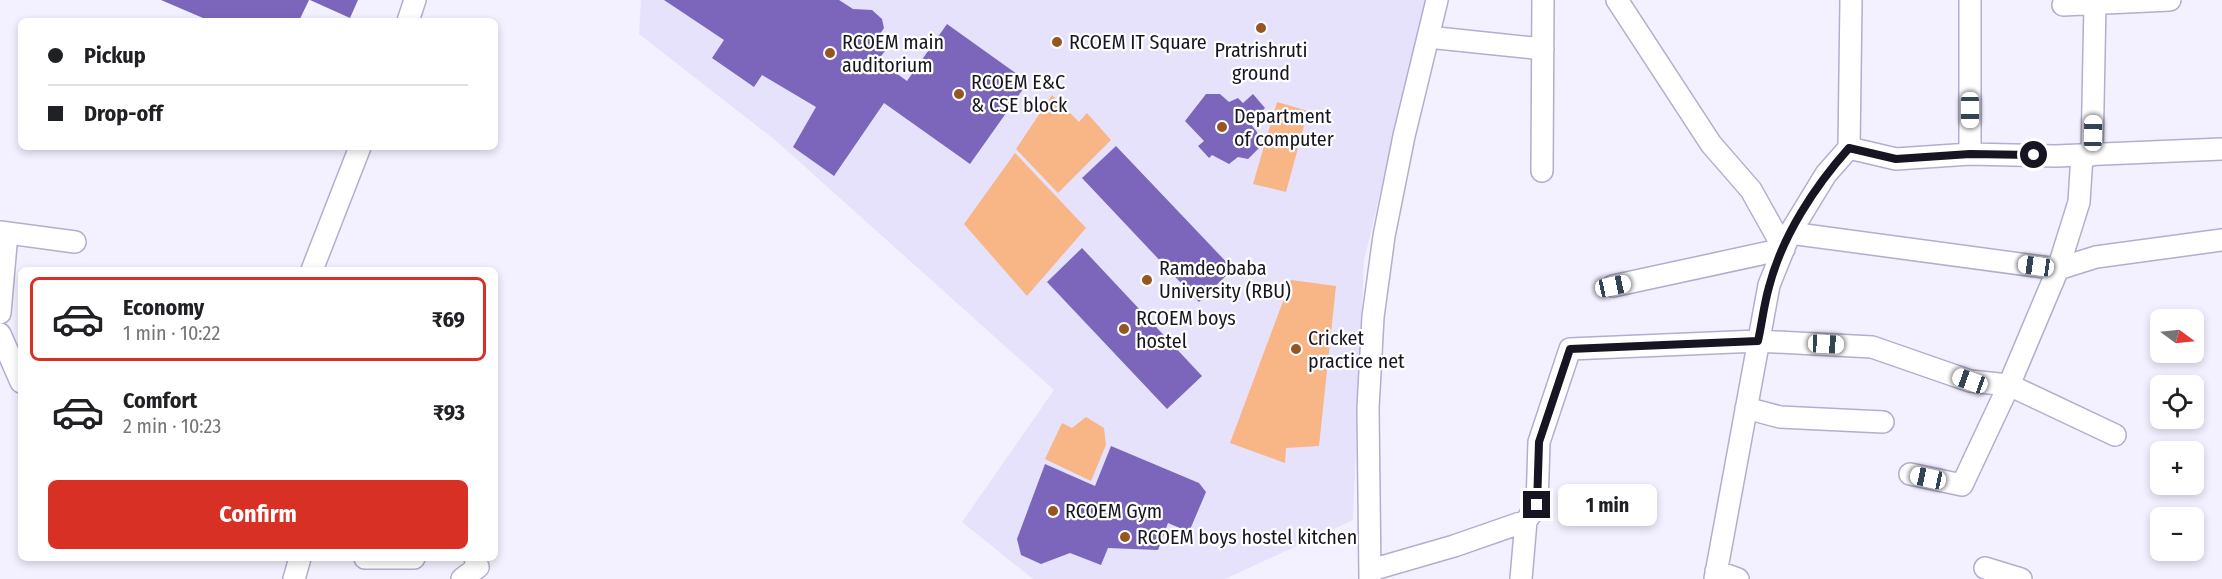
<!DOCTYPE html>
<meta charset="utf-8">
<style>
:root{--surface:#fff;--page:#f6f6f6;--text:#202124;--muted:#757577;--line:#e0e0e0;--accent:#d93025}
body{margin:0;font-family:"Fira Sans Condensed",sans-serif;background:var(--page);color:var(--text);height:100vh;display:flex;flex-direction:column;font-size:22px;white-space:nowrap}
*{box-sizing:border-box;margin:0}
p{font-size:20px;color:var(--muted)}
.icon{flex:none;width:33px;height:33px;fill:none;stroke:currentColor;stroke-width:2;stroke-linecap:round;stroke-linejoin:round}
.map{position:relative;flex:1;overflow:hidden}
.details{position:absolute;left:18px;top:267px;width:480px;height:294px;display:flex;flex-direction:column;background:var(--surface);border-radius:9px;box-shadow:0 3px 9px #0003}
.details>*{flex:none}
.hud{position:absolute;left:18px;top:18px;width:480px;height:132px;border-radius:9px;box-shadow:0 3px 9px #0003;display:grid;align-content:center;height:132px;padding:0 30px;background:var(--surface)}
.needle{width:39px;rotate:105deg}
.buttons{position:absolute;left:2150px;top:309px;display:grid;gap:12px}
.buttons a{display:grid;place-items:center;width:54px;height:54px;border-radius:9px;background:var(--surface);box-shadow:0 3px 9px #0003;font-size:30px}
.end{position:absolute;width:27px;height:27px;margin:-14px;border:8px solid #171521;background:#fff;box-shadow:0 0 0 3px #fff}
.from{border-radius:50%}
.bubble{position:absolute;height:42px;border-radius:9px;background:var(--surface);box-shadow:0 3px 9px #0003;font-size:20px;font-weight:700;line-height:42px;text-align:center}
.car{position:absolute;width:18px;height:36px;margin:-18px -9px;border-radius:8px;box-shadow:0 0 4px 2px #0007;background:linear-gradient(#fff 24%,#345 0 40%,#fff 0 76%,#345 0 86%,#fff 0)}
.hud b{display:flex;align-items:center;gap:21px;height:57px;font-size:22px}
.hud b+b{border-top:2px solid var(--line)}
.hud i{width:15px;height:15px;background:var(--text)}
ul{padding:10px 0 0;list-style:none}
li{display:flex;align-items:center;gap:18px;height:84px;margin:0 12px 9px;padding:0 18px;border:3px solid transparent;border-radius:9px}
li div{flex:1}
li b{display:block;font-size:22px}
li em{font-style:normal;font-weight:700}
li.current{border-color:var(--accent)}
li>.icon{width:54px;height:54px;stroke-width:1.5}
.primary-button{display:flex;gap:12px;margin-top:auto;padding:12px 30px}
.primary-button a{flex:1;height:69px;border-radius:9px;background:var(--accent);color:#fff;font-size:24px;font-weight:700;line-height:69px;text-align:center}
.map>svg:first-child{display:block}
.built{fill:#e6e2fb}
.green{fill:#f8b585}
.building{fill:#7c66bb}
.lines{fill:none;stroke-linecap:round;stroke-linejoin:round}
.minor-casing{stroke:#b3adce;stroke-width:24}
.minor{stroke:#fff;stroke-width:21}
.route{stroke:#171521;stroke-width:8}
.poi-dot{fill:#965621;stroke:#fff;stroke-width:2}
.labels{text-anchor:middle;stroke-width:4.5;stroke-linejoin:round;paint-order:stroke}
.poi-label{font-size:20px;fill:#171521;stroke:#fff;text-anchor:start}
</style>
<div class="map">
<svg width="2222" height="579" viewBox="0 0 2222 579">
<rect width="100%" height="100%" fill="#f3f1ff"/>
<path class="built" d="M641 0H1426L1364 261 1353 520 1225 579H1033L962 522 1054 390 775 140 639 34Z"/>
<path class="green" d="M1052 95 1079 122 1087 113 1111 140 1058 193 1016 149Z
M1277 102 1308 111 1286 192 1253 184Z
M1015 153 1086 228 1027 296 964 224Z
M1291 280 1336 286 1319 446 1286 448 1285 463 1230 443Z
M1086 417 1104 428 1106 445 1091 481 1045 459 1062 423 1072 428Z"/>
<path class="building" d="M161 0H309L299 21H210Z
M310 0H358L350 18Z
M664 0H839L853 9 872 10 882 19 884 28 874 43 885 51 878 60 907 81 947 24 1028 82 970 164 884 103 834 176 793 147 816 107 762 75 754 87 712 58 724 40Z
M1206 94H1220L1229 102 1238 98 1243 103 1253 94 1265 108 1250 123 1257 132 1261 146 1248 159 1238 157 1229 164 1212 155 1209 158 1198 146 1204 141 1185 121Z
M1116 146 1233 269 1199 302 1082 178Z
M1082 248 1202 376 1167 409 1047 282Z
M1111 446 1199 483 1206 492 1189 532 1168 523 1158 550 1108 548 1101 565 1070 553 1041 564 1021 555 1017 539 1045 464 1095 486Z"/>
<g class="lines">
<defs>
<path id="minor" d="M2063 5 2170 0
M408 21 415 0
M1428 37 1543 49
M1849 148 1851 0
M1970 154 2056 156 2222 149
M2092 155 2095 3
M1542 171 1543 0
M0 232 75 242
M1790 233 2058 269 2079 202 2082 155
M312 270 360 147
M1613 286 1784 249 1751 190 1711 144 1617 0
M0 313 7 233
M0 334 21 382
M1746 408 1780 417 1883 422
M1910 474 1962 485 2009 385 2058 269 2096 257 2222 240
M1526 521 1537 505 1539 442 1570 349 1758 341 1872 347 1970 381 2009 385 2115 435
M365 558H414
M1985 568 2021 579
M1371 570 1454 546 1526 521 1521 579
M1716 571 1738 579
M294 579 300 558
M462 579 478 567 475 558
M1370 579 1368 408 1373 317 1384 236 1404 136 1437 0
M1715 579 1769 285 1790 233 1826 174 1849 148 1896 159 1970 154V0"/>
</defs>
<use href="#minor" class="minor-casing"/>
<use href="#minor" class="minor"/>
</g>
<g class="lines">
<path class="route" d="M1537 505 1539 442 1570 349 1758 341C1762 323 1764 304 1769 287 1782 236 1815 186 1849 148L1896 159 1970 154 2034 155"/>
</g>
<g class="poi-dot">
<circle cx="1261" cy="28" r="6"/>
<circle cx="1057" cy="42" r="6"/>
<circle cx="830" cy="53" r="6"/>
<circle cx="959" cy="94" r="6"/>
<circle cx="1222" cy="127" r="6"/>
<circle cx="1147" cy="280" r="6"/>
<circle cx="1124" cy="329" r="6"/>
<circle cx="1296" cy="349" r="6"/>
<circle cx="1053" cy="511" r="6"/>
<circle cx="1125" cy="537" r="6"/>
</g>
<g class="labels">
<g class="poi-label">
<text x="842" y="49">RCOEM main<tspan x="842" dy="23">auditorium</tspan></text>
<text x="1069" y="49">RCOEM IT Square</text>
<text x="1261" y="57" text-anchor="middle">Pratrishruti<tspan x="1261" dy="23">ground</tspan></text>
<text x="971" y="89">RCOEM E&amp;C<tspan x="971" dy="23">&amp; CSE block</tspan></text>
<text x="1234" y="123">Department<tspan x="1234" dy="23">of computer</tspan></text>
<text x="1159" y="275">Ramdeobaba<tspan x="1159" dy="23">University (RBU)</tspan></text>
<text x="1136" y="325">RCOEM boys<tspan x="1136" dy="23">hostel</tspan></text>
<text x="1308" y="345">Cricket<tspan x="1308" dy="23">practice net</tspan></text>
<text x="1065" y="518">RCOEM Gym</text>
<text x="1137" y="544">RCOEM boys hostel kitchen</text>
</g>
</g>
</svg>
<div class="buttons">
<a><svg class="needle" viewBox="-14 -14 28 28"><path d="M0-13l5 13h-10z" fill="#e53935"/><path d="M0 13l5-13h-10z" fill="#757577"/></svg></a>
<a><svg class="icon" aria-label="locate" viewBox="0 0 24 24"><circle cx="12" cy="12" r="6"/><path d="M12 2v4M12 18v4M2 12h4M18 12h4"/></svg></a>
<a>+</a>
<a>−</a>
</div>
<i class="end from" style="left:2034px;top:155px"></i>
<i class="end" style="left:1537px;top:505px"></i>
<div class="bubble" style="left:1558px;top:484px;width:99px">1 min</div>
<i class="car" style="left:1970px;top:110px;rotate:180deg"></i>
<i class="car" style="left:2093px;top:133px;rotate:1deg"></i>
<i class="car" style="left:2036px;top:266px;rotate:278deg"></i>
<i class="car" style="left:1613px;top:286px;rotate:78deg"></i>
<i class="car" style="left:1826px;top:344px;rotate:93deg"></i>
<i class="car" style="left:1970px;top:381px;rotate:290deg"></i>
<i class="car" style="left:1928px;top:478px;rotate:282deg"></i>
<div class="hud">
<b><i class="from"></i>Pickup</b>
<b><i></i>Drop-off</b>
</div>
<section class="details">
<ul>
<li class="current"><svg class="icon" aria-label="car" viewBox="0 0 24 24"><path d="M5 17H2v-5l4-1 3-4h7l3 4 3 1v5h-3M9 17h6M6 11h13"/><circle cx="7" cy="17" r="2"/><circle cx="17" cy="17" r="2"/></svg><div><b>Economy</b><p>1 min · 10:22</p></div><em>₹69</em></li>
<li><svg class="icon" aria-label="car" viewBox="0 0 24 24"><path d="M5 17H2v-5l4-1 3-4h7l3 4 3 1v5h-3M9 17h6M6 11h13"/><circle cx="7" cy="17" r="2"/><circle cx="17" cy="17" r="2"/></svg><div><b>Comfort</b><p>2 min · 10:23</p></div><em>₹93</em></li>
</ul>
<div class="primary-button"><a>Confirm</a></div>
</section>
</div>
